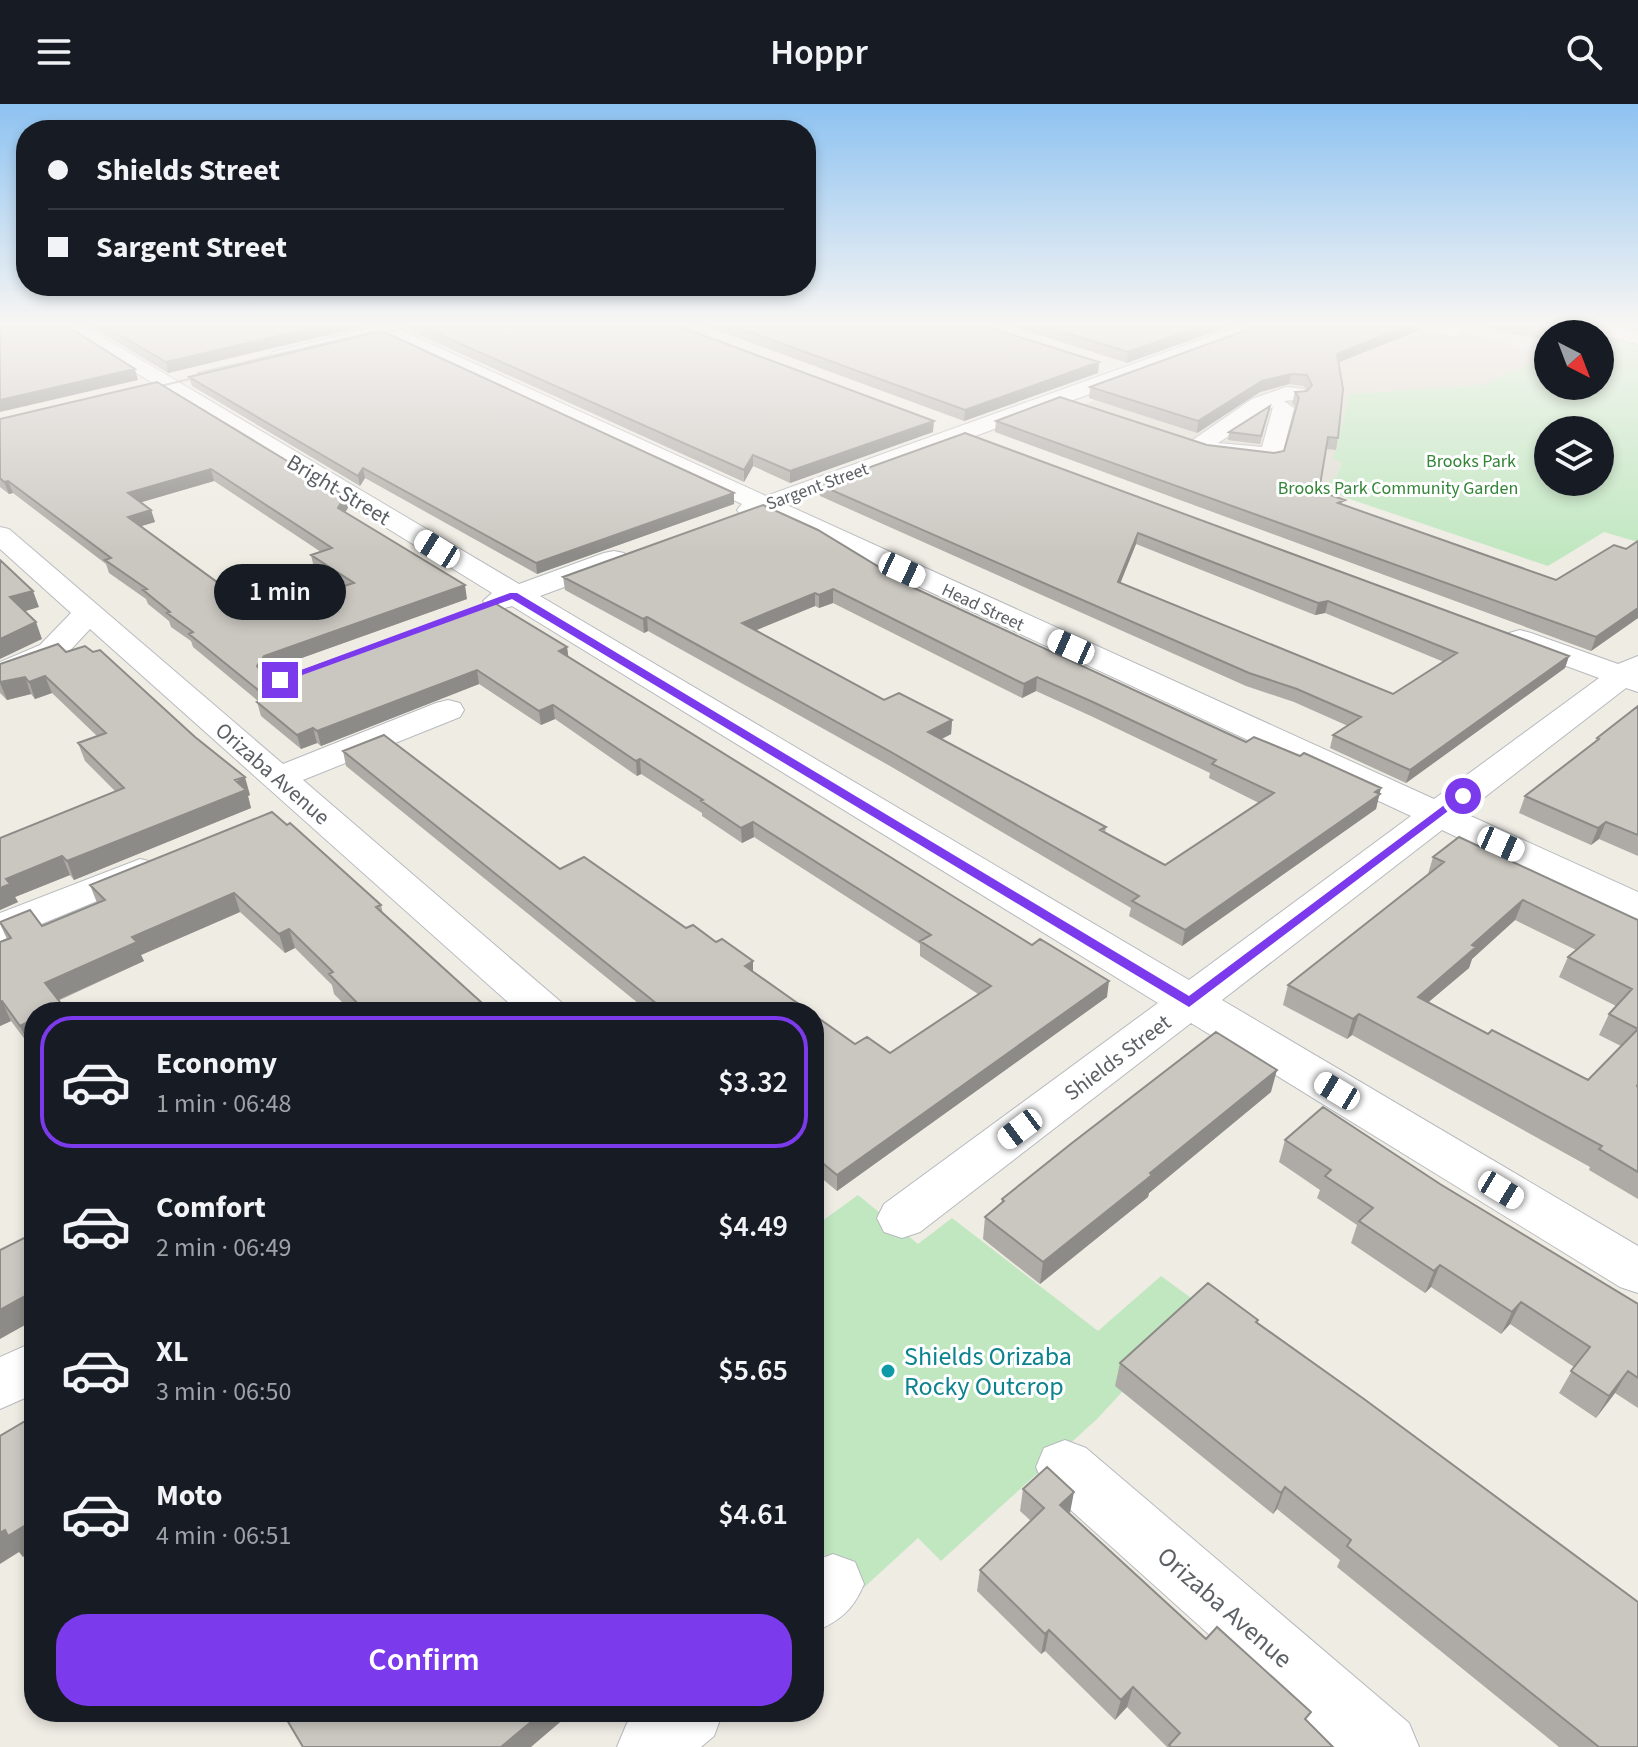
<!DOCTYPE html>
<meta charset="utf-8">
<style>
:root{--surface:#171b24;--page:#20242c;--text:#f1f3f6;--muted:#9ea1a6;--line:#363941;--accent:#7c3aed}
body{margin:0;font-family:"Source Sans 3",sans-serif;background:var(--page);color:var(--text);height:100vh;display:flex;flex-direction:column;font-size:30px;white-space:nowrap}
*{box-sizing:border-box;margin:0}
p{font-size:26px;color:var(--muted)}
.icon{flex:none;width:44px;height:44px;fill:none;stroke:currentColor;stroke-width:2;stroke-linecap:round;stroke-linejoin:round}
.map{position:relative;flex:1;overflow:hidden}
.side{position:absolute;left:24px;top:898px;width:800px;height:720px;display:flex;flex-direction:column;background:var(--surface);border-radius:32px;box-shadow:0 4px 12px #0003}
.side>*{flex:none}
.banner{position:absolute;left:16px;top:16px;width:800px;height:176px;border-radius:32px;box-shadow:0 4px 12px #0003;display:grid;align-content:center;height:176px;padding:0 32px;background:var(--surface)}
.needle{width:52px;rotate:138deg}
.fabs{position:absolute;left:1534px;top:216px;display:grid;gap:16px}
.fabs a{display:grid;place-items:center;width:80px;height:80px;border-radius:50%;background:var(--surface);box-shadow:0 4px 12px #0003;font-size:40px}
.end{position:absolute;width:36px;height:36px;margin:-18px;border:10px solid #7c3aed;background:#fff;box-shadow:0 0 0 4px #fff}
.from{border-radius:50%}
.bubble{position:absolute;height:56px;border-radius:28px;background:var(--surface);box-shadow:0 4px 12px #0003;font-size:26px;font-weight:600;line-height:56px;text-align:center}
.car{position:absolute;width:24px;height:48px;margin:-24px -12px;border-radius:10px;box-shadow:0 0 6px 2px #0007;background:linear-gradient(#fff 24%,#345 0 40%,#fff 0 76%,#345 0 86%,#fff 0)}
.banner b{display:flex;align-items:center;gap:28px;height:76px;font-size:30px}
.banner b+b{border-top:2px solid var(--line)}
.banner i{width:20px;height:20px;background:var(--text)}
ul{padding:14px 0 0;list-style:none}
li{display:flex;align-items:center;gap:24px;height:132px;margin:0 16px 12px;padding:0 16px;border:4px solid transparent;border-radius:32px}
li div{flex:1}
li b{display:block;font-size:30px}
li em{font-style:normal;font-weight:600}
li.on{border-color:var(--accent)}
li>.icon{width:72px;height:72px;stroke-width:1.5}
.button{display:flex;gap:16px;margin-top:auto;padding:16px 32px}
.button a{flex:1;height:92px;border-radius:32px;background:var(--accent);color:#fff;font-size:32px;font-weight:600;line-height:92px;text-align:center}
header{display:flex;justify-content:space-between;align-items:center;height:104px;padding:0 32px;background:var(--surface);font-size:36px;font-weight:600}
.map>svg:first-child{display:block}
.education{fill:#dfdbd2}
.green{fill:#c0e7c0;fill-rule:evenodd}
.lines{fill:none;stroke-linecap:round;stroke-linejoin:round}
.minor-casing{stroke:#b7babe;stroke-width:2}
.minor{fill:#fff;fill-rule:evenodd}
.tram{stroke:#b3b4b5;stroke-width:2}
.wall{fill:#aeaba6;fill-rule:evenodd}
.shaded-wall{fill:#8d8b87}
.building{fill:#cac7c1;stroke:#8d8b87;stroke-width:2;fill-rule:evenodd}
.route{fill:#7c3aed}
.culture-dot{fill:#0f9aa8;stroke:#fff;stroke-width:3}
.labels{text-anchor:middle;stroke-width:6;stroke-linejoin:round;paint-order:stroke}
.far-park-label{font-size:18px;fill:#338537;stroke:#fff}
.far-street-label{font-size:18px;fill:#5c6065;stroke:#fff}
.street-label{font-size:22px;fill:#5c6065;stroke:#fff}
.near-culture-label{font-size:26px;fill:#0d838f;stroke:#fff;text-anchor:start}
.near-street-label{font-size:26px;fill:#5c6065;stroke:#fff}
</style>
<header><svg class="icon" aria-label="menu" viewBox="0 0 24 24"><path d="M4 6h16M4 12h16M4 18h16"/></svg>Hoppr<svg class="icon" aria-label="search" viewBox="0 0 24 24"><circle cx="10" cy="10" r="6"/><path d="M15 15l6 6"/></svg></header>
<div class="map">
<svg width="1638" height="1643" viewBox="0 0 1638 1643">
<rect width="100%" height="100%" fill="#efece4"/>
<path class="education" d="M1301 220H1435L1548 251 1483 281 1350 290 1334 355 1342 357 1336 373 1316 384 1079 302Z"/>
<path class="green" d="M1600 230 1638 238V438L1604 428 1548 462 1317 384 1336 373 1342 358 1333 355 1350 290 1483 281 1548 251V282H1600ZM1548 326H1600V378H1548Z
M858 1091 918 1140 952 1114 1098 1227 1161 1172 1202 1202 1097 1315 941 1457 918 1434 859 1488 814 1440V1123Z"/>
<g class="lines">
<defs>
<path id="minor" d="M57 220H81L519 480 604 449 614 447 624 449 628 455 624 461 540 492 1189 876 1411 712 763 410 750 414 741 412 737 406 742 400 384 233 280 258 270 252 273 248 367 225 362 220H409L411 223 405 228 766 392 1244 220H1273L1270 224 787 401 1434 695 1599 574 1509 541 1505 535 1509 529 1520 526 1531 529 1618 560 1638 552V588L1626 584 1464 709 1638 788V815L1624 812 1442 726 1222 896 1638 1142V1189L1620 1183 1191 919 920 1128 902 1134 884 1128 877 1114 884 1100 1158 899 512 502 498 506 488 503 483 497 492 489Z
M1413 220 1461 223 1464 227 1454 233 1416 224Z
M1569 220H1605L1638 228V240L1572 224Z
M1286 283 1304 285 1307 290 1304 295 1284 297 1294 304 1281 356 1272 358 1219 353 1211 351 1208 345H1191L1187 340 1252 295ZM1273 303 1262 343 1218 339Z
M0 423 9 425 283 660 436 599 448 596 460 599 464 606 460 613 303 676 561 898 567 908H519L90 525 62 555 0 577V558L40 541 71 509 0 445Z
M140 755 153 758 159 766 153 774 0 837V809Z
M34 1238V1290L0 1305V1253Z
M1065 1336 1086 1344 1409 1619 1419 1643H1334L1044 1382 1036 1363 1044 1344Z
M833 1450 855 1458 864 1480C853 1506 840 1517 814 1528V1457Z
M640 1608H723L714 1632 701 1643H617L627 1619Z"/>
</defs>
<use href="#minor" class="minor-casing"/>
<use href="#minor" class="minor"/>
<path class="tram" d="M362 234 421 220
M198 269 373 228
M140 287 210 270"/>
</g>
<path class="wall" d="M87 220H360L361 223 168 269Z
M409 220H673L933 328 790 379 753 362 744 378 411 227Z
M700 220H978L1099 258 1098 269 964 317Z
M1005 220H1235L1127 259Z
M1470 220H1589L1593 230H1548V237Z
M1417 227 1338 259V334L1336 346 1326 345 1319 387 1343 401 1556 476 1626 445 1638 437V514L1591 547 995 328 996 317 1274 349 1284 347 1296 304 1292 299 1295 288 1307 287 1304 282 1289 280 1260 288 1197 329 1089 294 1090 283Z
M189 273 734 389V400L537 470 365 374 360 382 192 282Z
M1270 302 1260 340 1228 336 1229 328Z
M0 315 345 392 348 404 345 408 467 495 268 566 264 572 277 575 567 543 568 553 1107 893 837 1087 814 1068V911L855 940 890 949 978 890 920 852V840L754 733 742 739 702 712V709L641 670 637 672 555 615 541 621 479 580 321 642 317 639 301 645 261 612 257 598 258 597 193 543 191 537 171 523 169 517 148 500 146 495 109 469 106 460 13 389 9 390 0 383ZM214 377 321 448 311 451 314 464 343 483 258 508 141 422 155 418 151 406 141 398Z
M965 329 1569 552 1565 564 1406 679 1330 644 1333 631 1348 622 1294 598 1246 582 820 392V381ZM1136 440 1315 511 1325 509 1444 558 1393 590 1120 479Z
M563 473 912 483 1246 638 1379 690 1376 705 1182 842 1129 812 1131 804 890 662 648 527 644 529 565 486ZM833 499 1022 594 1036 587 1093 613 1210 669 1209 674 1259 699 1165 761 1105 729 1106 723 941 635 951 630 952 616 884 596 756 526 815 502 819 504Z
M66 548 250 691 248 692 251 704 74 776 70 771 15 793 18 798 0 806 116 688 85 657 78 639 97 632 52 589 35 595 31 590 7 596 0 589V560Z
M1638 602V752L1599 735 1591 741 1519 709 1525 692 1595 638 1597 634Z
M343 647 560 765 716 838 753 857V868L810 908H649L346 662Z
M272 708 381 801 383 810 492 908H352L334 890 332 881 295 844 285 849 240 808 141 851 144 857 34 908V939L29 941 11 917 0 922 7 835 0 820 42 822 97 799 90 781Z
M1433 753 1638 816V1095L1589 1066 1590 1063 1352 931 1347 935 1283 901 1288 881 1428 770ZM1515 816 1576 846 1568 853 1559 873 1616 902 1609 910 1599 931 1621 942 1588 976 1488 930 1428 898 1469 864 1472 855Z
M1271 988 1149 1089 1148 1093 1040 1180 983 1135 985 1113 1001 1100 1002 1095Z
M1285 1036 1440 1080 1638 1200V1304L1615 1289 1596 1314 1559 1289 1574 1263 1510 1220 1501 1230 1431 1183 1425 1189 1351 1139 1357 1121 1317 1094 1320 1086 1279 1058Z
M1258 1216 1257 1219 1638 1643H1559L1337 1463 1340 1456 1277 1405 1273 1410 1115 1282 1120 1259Z
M1023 1385 1070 1410 1206 1535 1306 1616 1333 1643H1167L1127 1603 1115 1616 1045 1547 1041 1550 977 1487 980 1466 1031 1417 1020 1407Z"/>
<path class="shaded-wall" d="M329 220H360L361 223 168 269 166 258Z
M1208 220H1235L1127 259 1128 248Z
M1411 220H1419L1417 227 1334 260 1337 250Z
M1596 222 1593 230H1578Z
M1099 258 1098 269 964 317 965 306Z
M135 265 138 276 0 308V296Z
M1291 270 1289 280 1260 288 1197 329 1198 317 1262 277Z
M934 317 933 328 790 379V367Z
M753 351V362L744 378V366Z
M363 364 365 374 360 382 358 372Z
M211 365 214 377 132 401 128 389Z
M8 377 13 389 9 390 4 378Z
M734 389V400L537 470 536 459Z
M345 392 348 404 340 416 338 404Z
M151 406 155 418 132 425 128 413Z
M1138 429 1136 440 1116 490 1118 478Z
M465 481 467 495 268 566 261 576 257 562 264 552Z
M833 485V499L819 504V491Z
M33 487 39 503 16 510 10 493Z
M815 489V502L742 532V519Z
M1328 497 1325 509 1315 511 1318 499Z
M1638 504V514L1591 547 1596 533Z
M647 513 648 527 644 529 643 515Z
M36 518 42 535 0 555V535Z
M567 543 569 557 559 547Z
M1569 552 1565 564 1406 679 1410 666Z
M477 566 479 580 321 642 317 627Z
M45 572 52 589 35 595 29 578Z
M25 573 31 590 7 596 0 579Z
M1037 573 1036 587 1022 594 1024 580Z
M553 601 555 615 541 621 539 607Z
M952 616 951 630 927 643 928 628Z
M313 624 317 639 301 645 297 631Z
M640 655 641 670 637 672 636 657Z
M245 673 250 691 248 692 251 704 74 776 67 757Z
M1381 684 1376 705 1182 842 1185 826Z
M753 718 754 733 742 739 741 724Z
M1606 718 1599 735 1591 741 1598 724Z
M62 752 70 771 15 793 18 798 0 806V784L6 775Z
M234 789 240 808 141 851 144 857 53 898 45 879 132 833Z
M1523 796 1515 816 1472 855 1469 864 1411 913 1418 893 1472 841Z
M289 825 295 844 285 849 279 830Z
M753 857V873L745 862Z
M1109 877 1107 893 837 1087V1071Z
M2 897 11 917 0 922V898Z
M63 902 65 908H50Z
M1359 910 1352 931 1347 935 1353 915Z
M34 915V939L29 941 20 922Z
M1277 966 1271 988 1149 1089 1148 1093 1040 1180 1043 1158 1150 1069Z
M1440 1161 1431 1183 1425 1189 1434 1167Z
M34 1187V1216L0 1235V1206Z
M1521 1198 1510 1220 1501 1230 1512 1208Z
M1628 1267 1615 1289 1596 1314 1609 1292Z
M1285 1383 1277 1405 1273 1410 1281 1389Z
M1074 1388 1070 1409 1060 1401Z
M34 1416V1446L23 1453 19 1448 0 1460V1429L5 1426Z
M1049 1526 1045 1547 1041 1550 1045 1530Z
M1133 1583 1127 1603 1115 1616 1121 1596Z
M543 1608H572L531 1643H501Z"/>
<path class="building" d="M0 220H64L135 265 0 296Z
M101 220H329L166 258Z
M416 220H673L934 317 790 367 753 351 744 366Z
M728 220H978L1099 258 965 306Z
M1038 220H1208L1128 248Z
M1263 220H1412L1337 250 1343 285 1338 334 1328 333 1319 387 1345 396 1338 399 1556 476 1614 441 1626 445 1638 437V504L1596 533 996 317 1060 293 1207 341 1274 349 1284 347 1299 294 1295 288 1307 287 1312 281 1307 271 1291 270 1262 277 1198 317 1090 283Z
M1520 220H1589L1596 222 1578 230H1566Z
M382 227 734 389 536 459 363 364 358 372 189 273Z
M157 278 345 392 338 404 465 481 264 552 257 562 264 572 277 575 288 572 493 498 567 543 559 547 956 794 1032 841 1040 835 1109 877 837 1071 814 1052V911L855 940 867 933 890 949 991 882 920 837 931 831 753 718 741 724 701 697 703 696 640 655 636 657 553 601 539 607 477 566 317 627 313 624 297 631 257 598 268 594 189 530 193 528 167 509 170 508 143 486 147 485 105 456 111 454 8 377 4 378 0 374V315ZM211 365 332 444 311 451 354 479 258 508 128 413 151 406 128 389Z
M1270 302 1261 332 1229 328Z
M965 329 1569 552 1410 666 1333 631 1361 613 1297 585 1249 569 820 381ZM1138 429 1318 499 1328 497 1457 549 1393 590 1118 478Z
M763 401 818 426 912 483 1246 638 1254 633 1300 652 1304 649 1381 684 1375 688 1380 690 1185 826 1132 797 1139 792 891 648 647 513 643 515 563 473ZM833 485 1024 580 1037 573 1095 599 1216 656 1212 660 1274 689 1165 761 1100 726 1106 723 928 628 952 616 899 589 884 596 742 519 815 489 819 491Z
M0 456 33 487 10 493 36 518 0 535Z
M58 540 66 548 85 542 93 548 100 546 195 633 245 673 235 676 246 686 67 757 62 752 6 775 10 780 0 784V734L124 684 78 639 106 629 45 572 29 578 25 573 0 578V560Z
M1638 602V731L1606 718 1598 724 1525 692 1599 635 1597 634Z
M384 631 560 765 584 753 686 824 693 821 716 838 722 835 753 857 745 862 810 908H667L343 647Z
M272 708 287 721 290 719 381 801 376 803 492 908H366L329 870 333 868 289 825 279 830 234 789 132 833 137 838 45 879 63 902 50 908H34V915L20 922 2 897 0 898V838L11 834 0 818 30 806 42 822 105 796 90 781Z
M1459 733 1638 816V925L1609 910 1632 885 1568 853 1594 831 1523 796 1472 841 1476 843 1418 893 1488 930 1492 926 1588 976 1638 925V980L1637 982 1638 983V1068L1599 1045 1602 1042 1359 910 1353 915 1288 881 1444 758 1433 753Z
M1216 928 1277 966 1150 1069 1152 1071 1043 1158 985 1113 1004 1097 1002 1095 1072 1039Z
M1323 1003 1440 1080 1638 1200V1274L1628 1267 1609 1292 1571 1267 1590 1243 1521 1198 1512 1208 1440 1161 1434 1167 1359 1117 1373 1104 1325 1072 1331 1066 1285 1036Z
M34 1129V1187L0 1206V1146Z
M1208 1179 1258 1216 1256 1218 1364 1295 1638 1498V1643H1599L1347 1442 1351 1436 1285 1383 1281 1389 1120 1259Z
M32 1313 34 1316V1416L8 1432 5 1426 0 1429V1332Z
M1047 1363 1074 1388 1060 1401 1206 1535 1217 1523 1311 1608 1305 1615 1333 1643H1171L1169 1641 1180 1629 1133 1583 1121 1596 1049 1526 1045 1530 980 1466 1044 1404 1023 1385Z
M298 1608H543L501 1643H303L287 1616Z"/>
<linearGradient id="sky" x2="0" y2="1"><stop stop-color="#8dc2f1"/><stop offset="0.49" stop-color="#f8f6f3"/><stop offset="1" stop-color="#f8f6f3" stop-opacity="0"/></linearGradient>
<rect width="1638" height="450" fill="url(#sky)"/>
<path class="route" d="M510 489H517L1189 892 1459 690 1468 692 1189 903 512 495 283 578 274 576Z"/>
<circle class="culture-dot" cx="888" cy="1267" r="8"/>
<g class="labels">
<g class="far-park-label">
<text x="1471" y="363">Brooks Park</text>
<text x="1398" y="390">Brooks Park Community Garden</text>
</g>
<g class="far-street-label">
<text transform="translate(817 382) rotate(-20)" y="6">Sargent Street</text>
<text transform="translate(983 503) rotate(25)" y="6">Head Street</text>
</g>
<g class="street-label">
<text transform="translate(339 385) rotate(31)" y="8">Bright Street</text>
<text transform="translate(273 669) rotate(41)" y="8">Orizaba Avenue</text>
<text transform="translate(1117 953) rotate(-37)" y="8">Shields Street</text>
</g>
<g class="near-culture-label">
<text x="904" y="1261">Shields Orizaba<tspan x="904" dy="30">Rocky Outcrop</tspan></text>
</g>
<g class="near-street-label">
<text transform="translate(1225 1503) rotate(41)" y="9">Orizaba Avenue</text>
</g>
</g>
</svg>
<div class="fabs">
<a><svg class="needle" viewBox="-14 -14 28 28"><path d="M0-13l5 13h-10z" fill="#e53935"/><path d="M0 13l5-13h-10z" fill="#9ea1a6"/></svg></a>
<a><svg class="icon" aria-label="layers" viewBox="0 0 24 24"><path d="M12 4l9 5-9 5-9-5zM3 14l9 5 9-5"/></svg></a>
</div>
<i class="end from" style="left:1463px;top:692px"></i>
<i class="end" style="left:280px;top:576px"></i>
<div class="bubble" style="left:214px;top:460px;width:132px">1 min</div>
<i class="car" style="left:437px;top:445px;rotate:302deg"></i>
<i class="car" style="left:902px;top:466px;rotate:115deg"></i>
<i class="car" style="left:1071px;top:543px;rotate:294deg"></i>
<i class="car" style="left:1501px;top:740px;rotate:114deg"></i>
<i class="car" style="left:1337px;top:987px;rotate:301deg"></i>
<i class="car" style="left:1020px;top:1025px;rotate:233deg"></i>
<i class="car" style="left:1501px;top:1086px;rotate:121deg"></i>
<div class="banner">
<b><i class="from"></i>Shields Street</b>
<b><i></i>Sargent Street</b>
</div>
<section class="side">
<ul>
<li class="on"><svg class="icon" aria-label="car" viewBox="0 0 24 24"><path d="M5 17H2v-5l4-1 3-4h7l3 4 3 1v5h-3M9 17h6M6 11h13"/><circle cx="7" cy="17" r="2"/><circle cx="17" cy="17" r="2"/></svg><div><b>Economy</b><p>1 min · 06:48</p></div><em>$3.32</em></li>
<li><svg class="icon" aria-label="car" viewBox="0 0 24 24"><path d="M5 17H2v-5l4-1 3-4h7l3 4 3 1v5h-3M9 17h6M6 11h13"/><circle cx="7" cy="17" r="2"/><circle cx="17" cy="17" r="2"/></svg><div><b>Comfort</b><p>2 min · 06:49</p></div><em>$4.49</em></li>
<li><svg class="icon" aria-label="car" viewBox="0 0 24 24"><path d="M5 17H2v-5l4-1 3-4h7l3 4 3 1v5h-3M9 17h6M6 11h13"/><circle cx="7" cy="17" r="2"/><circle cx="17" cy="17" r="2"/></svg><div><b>XL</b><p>3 min · 06:50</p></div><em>$5.65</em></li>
<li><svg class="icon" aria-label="car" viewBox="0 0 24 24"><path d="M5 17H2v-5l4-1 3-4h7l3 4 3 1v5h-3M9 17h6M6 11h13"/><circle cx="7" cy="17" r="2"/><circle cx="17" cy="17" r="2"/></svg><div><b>Moto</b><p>4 min · 06:51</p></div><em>$4.61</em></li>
</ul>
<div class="button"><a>Confirm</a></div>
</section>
</div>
